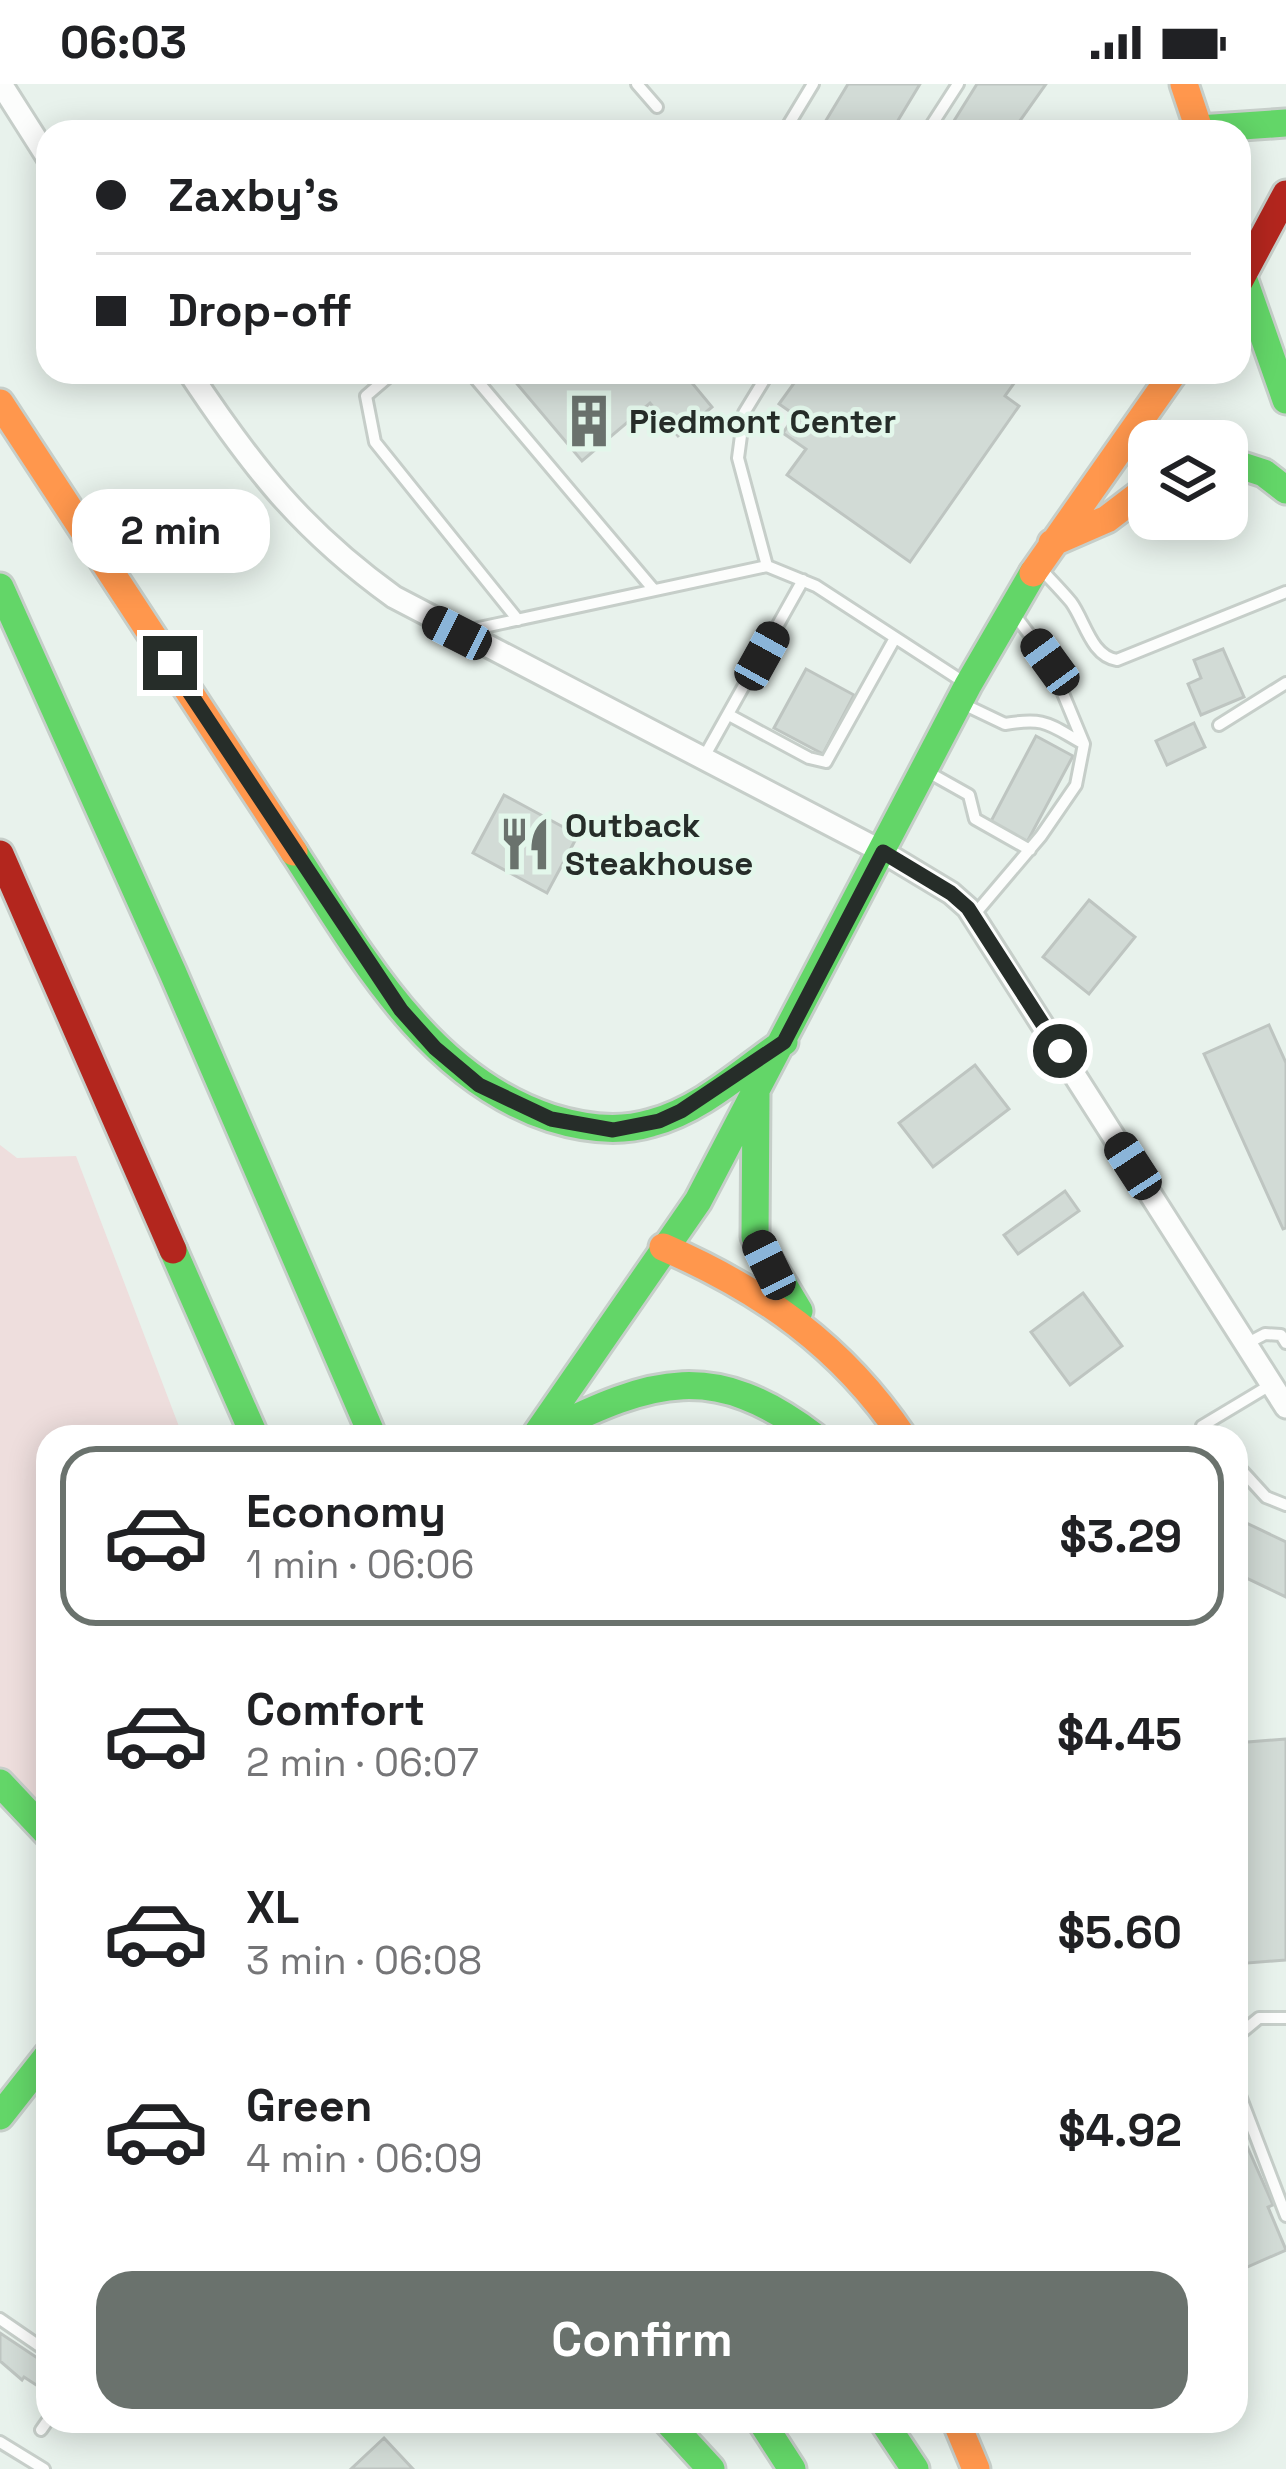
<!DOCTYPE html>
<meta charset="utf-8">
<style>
:root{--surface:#fff;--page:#f2f2f2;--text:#202124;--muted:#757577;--line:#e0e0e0;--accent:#6a726d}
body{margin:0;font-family:"Space Grotesk",sans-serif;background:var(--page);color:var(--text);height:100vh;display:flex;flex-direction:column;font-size:45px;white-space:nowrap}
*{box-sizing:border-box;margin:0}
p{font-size:39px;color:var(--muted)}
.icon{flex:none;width:66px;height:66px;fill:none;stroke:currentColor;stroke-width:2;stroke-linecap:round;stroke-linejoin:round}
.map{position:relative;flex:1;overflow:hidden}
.sheet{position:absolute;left:36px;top:1341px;width:1212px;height:1008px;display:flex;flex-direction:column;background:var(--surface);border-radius:36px;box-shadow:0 6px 30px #0003}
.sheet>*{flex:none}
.hud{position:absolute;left:36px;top:36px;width:1215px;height:264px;border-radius:36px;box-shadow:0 6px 30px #0003;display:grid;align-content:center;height:264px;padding:0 60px;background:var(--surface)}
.tools{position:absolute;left:1128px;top:336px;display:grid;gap:24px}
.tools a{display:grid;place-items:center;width:120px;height:120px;border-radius:24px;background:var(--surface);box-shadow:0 6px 30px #0003;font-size:60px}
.end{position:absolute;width:54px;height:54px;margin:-27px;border:15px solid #262d29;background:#fff;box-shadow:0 0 0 6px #fff}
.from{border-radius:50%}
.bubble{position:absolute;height:84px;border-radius:36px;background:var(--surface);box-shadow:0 6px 30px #0003;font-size:39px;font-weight:600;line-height:84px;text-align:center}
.car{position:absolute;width:36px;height:72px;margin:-36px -18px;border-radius:15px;box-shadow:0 0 9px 3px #0007;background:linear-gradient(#222 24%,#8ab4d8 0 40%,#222 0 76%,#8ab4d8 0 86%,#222 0)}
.hud b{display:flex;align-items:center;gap:42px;height:114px;font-size:45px}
.hud b+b{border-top:3px solid var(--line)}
.hud i{width:30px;height:30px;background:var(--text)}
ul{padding:21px 0 0;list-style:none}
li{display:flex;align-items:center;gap:36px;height:180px;margin:0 24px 18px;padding:0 36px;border:6px solid transparent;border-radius:36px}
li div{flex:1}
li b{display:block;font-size:45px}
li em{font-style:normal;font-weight:600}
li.current{border-color:var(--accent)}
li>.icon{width:108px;height:108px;stroke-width:1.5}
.action{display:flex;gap:24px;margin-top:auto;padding:24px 60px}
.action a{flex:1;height:138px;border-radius:36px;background:var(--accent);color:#fff;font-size:48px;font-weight:600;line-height:138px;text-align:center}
.status{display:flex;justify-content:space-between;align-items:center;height:84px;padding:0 60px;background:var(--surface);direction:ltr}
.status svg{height:33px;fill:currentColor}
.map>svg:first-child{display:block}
.green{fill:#eededd}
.building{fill:#d2dbd6;stroke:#bec5c1;stroke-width:3}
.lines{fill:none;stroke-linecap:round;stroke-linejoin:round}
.lane-casing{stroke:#c6cec9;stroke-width:16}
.street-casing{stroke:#c6cec9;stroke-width:27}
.fast-casing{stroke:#c6cec9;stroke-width:33}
.slow-casing{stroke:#c6cec9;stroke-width:33}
.jam-casing{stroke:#c6cec9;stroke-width:33}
.lane{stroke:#fcfdfc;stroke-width:10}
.street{stroke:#fcfdfc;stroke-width:21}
.fast{stroke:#63d668;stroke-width:27}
.slow{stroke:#ff974d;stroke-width:27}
.jam{stroke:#b3261e;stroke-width:27}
.route{stroke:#262d29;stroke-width:15}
.labels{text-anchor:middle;stroke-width:9;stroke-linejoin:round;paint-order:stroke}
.poi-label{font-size:33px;font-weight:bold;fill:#262d29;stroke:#e3f7eb;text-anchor:start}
</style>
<div class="status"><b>06:03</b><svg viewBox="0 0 49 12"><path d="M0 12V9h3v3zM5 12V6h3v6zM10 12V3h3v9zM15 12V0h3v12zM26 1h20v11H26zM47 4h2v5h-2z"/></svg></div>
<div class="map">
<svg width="1286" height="2385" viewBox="0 0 1286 2385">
<rect width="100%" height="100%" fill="#e8f2ec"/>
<path class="green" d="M0 1061 17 1074 76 1072 183 1353H48V1749L0 1697Z"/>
<path class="building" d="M848 0H920L891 48H819Z
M977 0H1046L1012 48H947Z
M507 288H683L712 323 678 352 650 319 582 377Z
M802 288H1022L1005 312 1019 322 910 478 787 391 806 365 783 349 795 331 779 320Z
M1223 565 1244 613 1201 631 1188 600 1201 594 1194 576Z
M806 585 854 611 823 670 774 644Z
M1194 639 1205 663 1167 681 1156 657Z
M1036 652 1073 672 1026 760 989 741Z
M504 711 578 751 547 809 473 769Z
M1089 816 1135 853 1089 910 1043 873Z
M1269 941 1286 979V1144L1283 1145 1204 970Z
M975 981 1009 1025 933 1083 899 1039Z
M1065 1107 1079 1127 1018 1170 1004 1151Z
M1083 1209 1122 1262 1070 1301 1031 1248Z
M1236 1434 1286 1458V1513L1236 1489Z
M1286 1655V1876L1236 1880V1659Z
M1247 2062 1273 2121 1268 2123 1286 2166 1236 2188V2067Z
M0 2249 48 2281V2300L44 2306 24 2293 22 2296 0 2277Z
M384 2354 413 2385H351Z"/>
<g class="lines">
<defs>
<path id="lane" d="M637 0 657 23
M784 48 813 0
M927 48 958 0
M394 288 366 312 375 358 518 536
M470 288 654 506
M767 482 738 374 744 329 769 288
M1038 482C1049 494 1061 506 1071 518 1085 537 1091 572 1117 576L1286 508
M465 547 767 482 816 502 965 599
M961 619 1005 640C1046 633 1048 640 1084 660
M729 631 809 674 826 678 895 554
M1219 641 1286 599
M704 673 803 496
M928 688 969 711 975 735 1030 766
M974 831 1041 752 1076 701 1084 660 1050 578 1014 530
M1246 1260 1265 1250 1281 1251 1286 1259
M1212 1353 1202 1342 1272 1300
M1236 1380 1266 1413 1286 1421
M1236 1953 1259 1934H1286
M1236 2001 1286 2132
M0 2235 48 2268
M41 2346 48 2336
M0 2358 44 2385"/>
<path id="street" d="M1 0 48 74
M189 288C252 383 301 446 394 513L883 768 951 809 968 824 1286 1323"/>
<path id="fast" d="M1199 45 1286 39
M1239 182 1286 316
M1227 377 1264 389 1286 406
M0 503 173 889 373 1353
M294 768C360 870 428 994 551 1034 583 1044 618 1049 651 1039 701 1026 742 987 784 958
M756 1010 755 1153 799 1227
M173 1166 255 1353
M542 1344 546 1348C653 1295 714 1276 815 1353
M536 1351 698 1117 968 601 1033 489
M0 1699 48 1750
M0 2032 48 1971
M667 2337 711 2385
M761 2337 792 2385
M883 2337 915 2385"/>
<path id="slow" d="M1184 0 1200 48
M0 319 294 768
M1052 459 1107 435 1149 403
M1033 489 1174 288
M663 1163C762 1206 842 1262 903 1353
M956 2337 976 2385"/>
<path id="jam" d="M1239 198 1286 110
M0 770 173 1166"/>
</defs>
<use href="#lane" class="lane-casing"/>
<use href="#street" class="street-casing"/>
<use href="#fast" class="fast-casing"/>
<use href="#slow" class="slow-casing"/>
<use href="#jam" class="jam-casing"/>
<use href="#lane" class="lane"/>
<use href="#street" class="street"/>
<use href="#fast" class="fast"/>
<use href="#slow" class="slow"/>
<use href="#jam" class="jam"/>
</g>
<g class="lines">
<path class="route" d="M170 579 401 926 435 964 479 1001 551 1035 613 1046 659 1037 681 1027 784 958 883 768 951 809 968 824 1060 967"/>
</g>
<defs>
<symbol id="building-bare" viewBox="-9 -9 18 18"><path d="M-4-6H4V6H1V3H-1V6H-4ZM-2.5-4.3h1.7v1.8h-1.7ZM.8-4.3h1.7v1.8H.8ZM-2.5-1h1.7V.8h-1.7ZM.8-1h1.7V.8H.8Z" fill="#6a726d" stroke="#e3f7eb" stroke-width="2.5" paint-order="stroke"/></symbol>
<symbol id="restaurant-bare" viewBox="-9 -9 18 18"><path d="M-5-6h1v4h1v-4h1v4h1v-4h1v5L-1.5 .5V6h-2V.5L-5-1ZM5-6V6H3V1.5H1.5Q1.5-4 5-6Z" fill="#6a726d" stroke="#e3f7eb" stroke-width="2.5" paint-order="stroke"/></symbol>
</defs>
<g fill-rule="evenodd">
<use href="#building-bare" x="551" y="299" width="76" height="76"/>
<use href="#restaurant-bare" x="487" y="722" width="76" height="76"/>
</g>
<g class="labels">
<g class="poi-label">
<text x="629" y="349">Piedmont Center</text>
<text x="565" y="753">Outback<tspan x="565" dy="38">Steakhouse</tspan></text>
</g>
</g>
</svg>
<div class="tools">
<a><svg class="icon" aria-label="layers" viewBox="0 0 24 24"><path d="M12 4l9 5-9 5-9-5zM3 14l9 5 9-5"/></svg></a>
</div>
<i class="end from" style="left:1060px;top:967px"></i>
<i class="end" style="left:170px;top:579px"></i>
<div class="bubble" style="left:72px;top:405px;width:198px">2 min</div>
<i class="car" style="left:457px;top:549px;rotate:297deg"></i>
<i class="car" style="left:762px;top:572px;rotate:29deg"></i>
<i class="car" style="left:1050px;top:578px;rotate:324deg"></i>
<i class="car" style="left:1133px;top:1082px;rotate:327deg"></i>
<i class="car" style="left:769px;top:1181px;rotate:334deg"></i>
<div class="hud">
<b><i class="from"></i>Zaxby's</b>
<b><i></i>Drop-off</b>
</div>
<section class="sheet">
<ul>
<li class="current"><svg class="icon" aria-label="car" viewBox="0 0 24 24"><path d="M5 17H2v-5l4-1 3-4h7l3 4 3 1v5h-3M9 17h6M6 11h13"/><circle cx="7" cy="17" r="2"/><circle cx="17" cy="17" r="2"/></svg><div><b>Economy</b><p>1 min · 06:06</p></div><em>$3.29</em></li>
<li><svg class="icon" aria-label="car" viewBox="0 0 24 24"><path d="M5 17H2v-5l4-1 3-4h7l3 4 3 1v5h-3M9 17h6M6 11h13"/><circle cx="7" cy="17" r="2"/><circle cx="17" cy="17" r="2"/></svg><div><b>Comfort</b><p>2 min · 06:07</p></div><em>$4.45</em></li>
<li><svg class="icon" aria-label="car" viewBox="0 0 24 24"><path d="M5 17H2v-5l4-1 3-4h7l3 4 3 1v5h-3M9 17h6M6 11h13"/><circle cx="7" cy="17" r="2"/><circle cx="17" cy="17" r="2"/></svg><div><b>XL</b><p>3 min · 06:08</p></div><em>$5.60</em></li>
<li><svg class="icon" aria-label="car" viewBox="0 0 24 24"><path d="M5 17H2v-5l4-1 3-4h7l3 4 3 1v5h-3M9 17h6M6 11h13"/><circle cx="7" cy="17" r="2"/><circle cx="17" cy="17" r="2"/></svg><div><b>Green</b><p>4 min · 06:09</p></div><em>$4.92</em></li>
</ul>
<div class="action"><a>Confirm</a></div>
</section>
</div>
